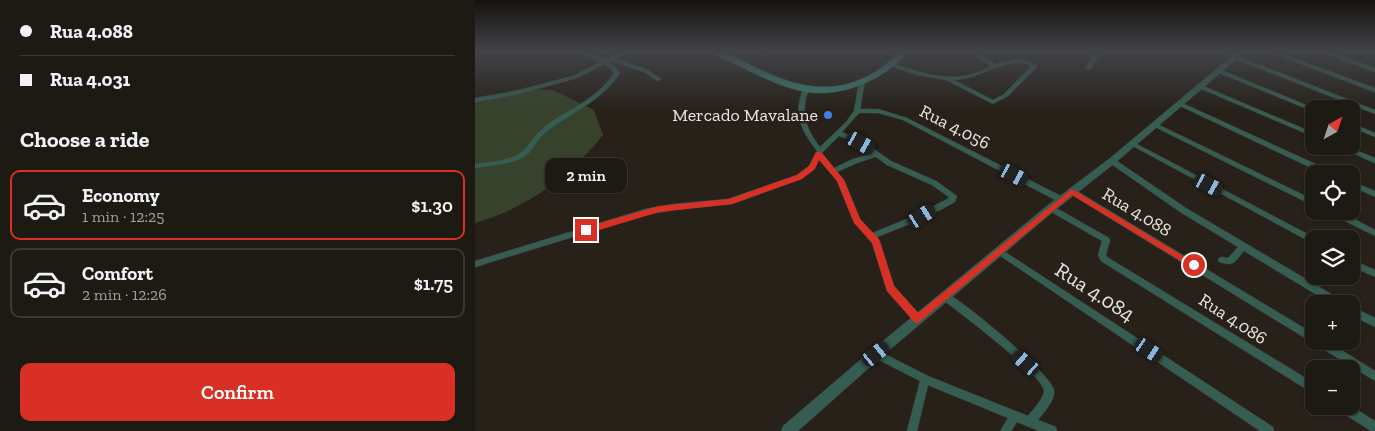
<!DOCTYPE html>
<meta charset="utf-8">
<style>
:root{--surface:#1d1913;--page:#25221c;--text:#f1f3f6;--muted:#a0a0a0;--line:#3b3833;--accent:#d93025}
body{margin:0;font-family:"Zilla Slab",serif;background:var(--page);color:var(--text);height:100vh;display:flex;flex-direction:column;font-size:19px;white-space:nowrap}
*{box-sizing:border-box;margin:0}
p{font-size:16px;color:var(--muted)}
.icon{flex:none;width:28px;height:28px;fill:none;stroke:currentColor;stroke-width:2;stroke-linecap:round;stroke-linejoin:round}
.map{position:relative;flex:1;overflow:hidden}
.details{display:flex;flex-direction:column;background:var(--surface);width:475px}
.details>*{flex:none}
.hud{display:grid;align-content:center;height:110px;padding:0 20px;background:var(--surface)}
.needle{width:32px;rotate:40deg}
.tools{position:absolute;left:830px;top:100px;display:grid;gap:10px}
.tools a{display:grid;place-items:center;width:55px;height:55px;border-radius:10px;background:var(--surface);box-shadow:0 1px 4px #0004,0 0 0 1px var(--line);font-size:25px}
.end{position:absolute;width:22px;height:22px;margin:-11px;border:6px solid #d93025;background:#fff;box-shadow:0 0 0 2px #fff}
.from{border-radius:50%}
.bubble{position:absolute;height:35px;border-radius:10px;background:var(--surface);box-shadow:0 1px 4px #0004,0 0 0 1px var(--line);font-size:16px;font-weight:600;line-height:35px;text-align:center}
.car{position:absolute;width:15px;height:30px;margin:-15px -8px;border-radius:6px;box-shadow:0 0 4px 1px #0007;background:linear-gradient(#222 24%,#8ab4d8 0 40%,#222 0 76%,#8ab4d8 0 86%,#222 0)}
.hud b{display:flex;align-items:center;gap:18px;height:48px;font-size:19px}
.hud b+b{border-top:1px solid var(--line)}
.hud i{width:12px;height:12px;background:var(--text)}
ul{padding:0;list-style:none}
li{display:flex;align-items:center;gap:15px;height:70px;margin:0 10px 8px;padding:0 10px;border:2px solid var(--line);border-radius:10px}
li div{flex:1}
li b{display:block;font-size:19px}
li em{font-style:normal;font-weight:600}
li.selected{border-color:var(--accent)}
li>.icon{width:45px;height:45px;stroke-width:1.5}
h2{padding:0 20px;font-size:22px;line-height:60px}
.action{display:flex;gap:10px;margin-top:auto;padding:10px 20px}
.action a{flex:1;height:58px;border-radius:10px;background:var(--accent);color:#fff;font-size:20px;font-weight:600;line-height:58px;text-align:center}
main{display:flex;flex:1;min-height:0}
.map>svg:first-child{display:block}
.green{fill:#37422d}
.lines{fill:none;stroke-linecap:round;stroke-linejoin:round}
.minor-casing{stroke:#423d35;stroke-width:1}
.tertiary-casing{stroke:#423d35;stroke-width:1}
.secondary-casing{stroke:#423d35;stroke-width:1}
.minor{fill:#355d52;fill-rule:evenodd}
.tertiary{fill:#355d52;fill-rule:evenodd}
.secondary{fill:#3a7e6c;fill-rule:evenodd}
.route{fill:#d93025}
.shop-dot{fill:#3f7fe0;stroke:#272119;stroke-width:2}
.labels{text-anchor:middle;stroke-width:4.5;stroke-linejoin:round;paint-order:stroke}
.poi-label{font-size:18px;fill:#e9e6e0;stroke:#272119;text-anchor:end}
.street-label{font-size:18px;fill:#e9e6e0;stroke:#272119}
.near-street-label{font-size:21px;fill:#e9e6e0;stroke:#272119}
</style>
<main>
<section class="details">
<div class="hud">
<b><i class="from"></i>Rua 4.088</b>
<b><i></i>Rua 4.031</b>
</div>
<h2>Choose a ride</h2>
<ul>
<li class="selected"><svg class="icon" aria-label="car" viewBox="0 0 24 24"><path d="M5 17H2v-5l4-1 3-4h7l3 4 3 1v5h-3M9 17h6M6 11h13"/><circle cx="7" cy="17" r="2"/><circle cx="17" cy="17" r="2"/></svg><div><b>Economy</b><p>1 min · 12:25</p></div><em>$1.30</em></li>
<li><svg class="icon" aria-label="car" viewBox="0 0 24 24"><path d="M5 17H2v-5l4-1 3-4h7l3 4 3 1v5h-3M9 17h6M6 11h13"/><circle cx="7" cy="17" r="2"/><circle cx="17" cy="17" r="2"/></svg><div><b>Comfort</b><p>2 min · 12:26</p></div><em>$1.75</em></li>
</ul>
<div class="action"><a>Confirm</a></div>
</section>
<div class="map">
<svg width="900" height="431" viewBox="0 0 900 431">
<rect width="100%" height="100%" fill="#272119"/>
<path class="green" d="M44 89 78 90 119 110 128 135C95 176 51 209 0 223V101Z"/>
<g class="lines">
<defs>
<path id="minor" d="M45 51C73 50 105 47 130 59L147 51H154L141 58 173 70 186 79 183 81 181 80 169 72 136 61 134 62 140 66 145 73C125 103 96 112 69 134 61 140 59 151 49 157 35 165 16 166 0 168V164C14 162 29 161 42 155 52 150 55 140 63 133 87 109 119 104 139 73L136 69 130 64 102 78 40 95 0 102V98L40 91 98 76 126 62C112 55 96 52 80 52 69 52 55 56 45 51Z
M493 51H499L521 64C536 59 549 57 563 66L533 96 518 104 471 80 442 75 413 65 416 63C441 71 467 81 494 75 502 73 509 69 516 66ZM538 63H548L556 66 529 94 518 100 479 80C501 79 518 66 538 63Z
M620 51H626L616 69H612L611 68Z
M791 51H799L900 88V92Z
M844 51H852L900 68V72Z
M893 51H900V54L894 52Z
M760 55 900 110V114L758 58 757 57Z
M744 69 746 70 841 109H839V112L837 111 742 72 741 71Z
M387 80 390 82 385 109H403L432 118 590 198 591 200 590 202H584L428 120 403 113H384L367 132 389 142 416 161 461 181 482 196 480 202 450 218 402 237 405 242 419 286 446 316 447 319 446 322 443 323 440 322 412 291 397 243 379 222 362 181 344 159 339 169 326 179 257 204 199 210 170 215 0 267V261L170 209 199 204 253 199 322 175 334 166 342 151C326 130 318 115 328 89L331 87 334 89C325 113 330 127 345 147L371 122 379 111 384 82ZM364 136 385 144 397 154 378 159 359 168 347 153ZM401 157 412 165 457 185 474 197V198L444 214 397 233 385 219 369 180 362 172 382 163Z
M726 85 839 133V137L724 88V86Z
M705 102 858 172 859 174H849L703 105V103Z
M680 123 839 200V206L678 126V124Z
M876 123 900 133V137L876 127Z
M658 142 842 239H839V244L656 145 655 144 656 143Z
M862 146H871L900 158V163Z
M635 159H639L711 208 868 301 869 304H857L769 251C759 262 760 267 744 262L743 260 744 258 747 257 753 258 763 247 705 212 635 163 634 161Z
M876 181 900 191V197L876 186Z
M597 188 839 334V341H852L900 371V381L594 193 593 191 594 189Z
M576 205 634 238 635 240 631 255 632 257 839 383V394L626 261 623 255 627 241 573 210 572 208Z
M853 211H864L900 230V236L854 213Z
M524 248 798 427 799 431H785L521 253 520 251 521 249Z
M876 259 900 270V277L876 266Z
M471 293C488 300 576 374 579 390 581 400 568 413 563 420L581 427 582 431H564L542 422 536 431H525L533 418 453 385 442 431H432L445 381 398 357 396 354 398 351 401 350 404 351 453 376 553 416C557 411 570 397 569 390 565 373 485 313 468 300L467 297 468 294Z
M876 306 900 318V327L876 315Z
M862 406H876L900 421V431H896L863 410Z"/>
<path id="tertiary" d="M763 51H771L640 163 579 211 405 358 323 431H306L308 426 397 350 573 205 634 159Z"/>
<path id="secondary" d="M236 51C252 50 267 61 282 68 337 95 380 96 426 51H434C411 79 367 98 331 92 309 88 289 78 270 69 259 63 245 59 236 51Z"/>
</defs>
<use href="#minor" class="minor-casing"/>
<use href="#tertiary" class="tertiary-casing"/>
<use href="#secondary" class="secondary-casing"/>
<use href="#minor" class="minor"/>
<use href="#tertiary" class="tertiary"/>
<use href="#secondary" class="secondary"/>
</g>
<linearGradient id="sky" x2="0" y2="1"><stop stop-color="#15120e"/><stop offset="0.46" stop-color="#414349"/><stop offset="1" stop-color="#414349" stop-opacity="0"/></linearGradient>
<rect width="900" height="111" fill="url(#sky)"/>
<path class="route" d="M341 152H346L369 180 385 219 404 239 419 286 443 313 597 189 723 265 722 267H716L597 195 443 323 439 322 412 291 397 243 379 223 362 181 344 160 340 169 327 179 257 204 184 212 111 234 107 230 108 228 184 206 254 199 322 175 334 166Z"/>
<circle class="shop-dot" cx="353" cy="115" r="5"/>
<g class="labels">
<g class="poi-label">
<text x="343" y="121">Mercado Mavalane</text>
</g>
<g class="street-label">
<text transform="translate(480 127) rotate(27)" y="6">Rua 4.056</text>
<text transform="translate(662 212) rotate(31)" y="6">Rua 4.088</text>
<text transform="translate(758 319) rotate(33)" y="6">Rua 4.086</text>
</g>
<g class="near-street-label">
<text transform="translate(620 292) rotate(33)" y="7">Rua 4.084</text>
</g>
</g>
</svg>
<div class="tools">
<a><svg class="needle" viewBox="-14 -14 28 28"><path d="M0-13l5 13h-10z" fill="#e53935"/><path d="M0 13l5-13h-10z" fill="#a0a0a0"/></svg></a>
<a><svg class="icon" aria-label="locate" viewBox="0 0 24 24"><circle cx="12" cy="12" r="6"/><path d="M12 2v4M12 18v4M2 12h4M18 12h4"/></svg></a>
<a><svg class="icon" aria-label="layers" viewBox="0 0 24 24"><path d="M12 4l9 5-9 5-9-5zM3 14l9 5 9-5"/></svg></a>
<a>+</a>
<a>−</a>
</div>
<i class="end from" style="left:719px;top:265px"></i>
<i class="end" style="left:111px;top:230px"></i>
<div class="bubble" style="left:70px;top:158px;width:82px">2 min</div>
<i class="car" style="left:386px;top:143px;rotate:119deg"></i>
<i class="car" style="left:539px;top:175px;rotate:118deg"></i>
<i class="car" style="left:734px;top:185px;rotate:118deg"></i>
<i class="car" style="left:447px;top:216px;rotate:58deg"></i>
<i class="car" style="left:674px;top:350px;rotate:124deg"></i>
<i class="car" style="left:401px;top:354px;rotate:51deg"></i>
<i class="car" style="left:551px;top:363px;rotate:311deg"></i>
</div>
</main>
